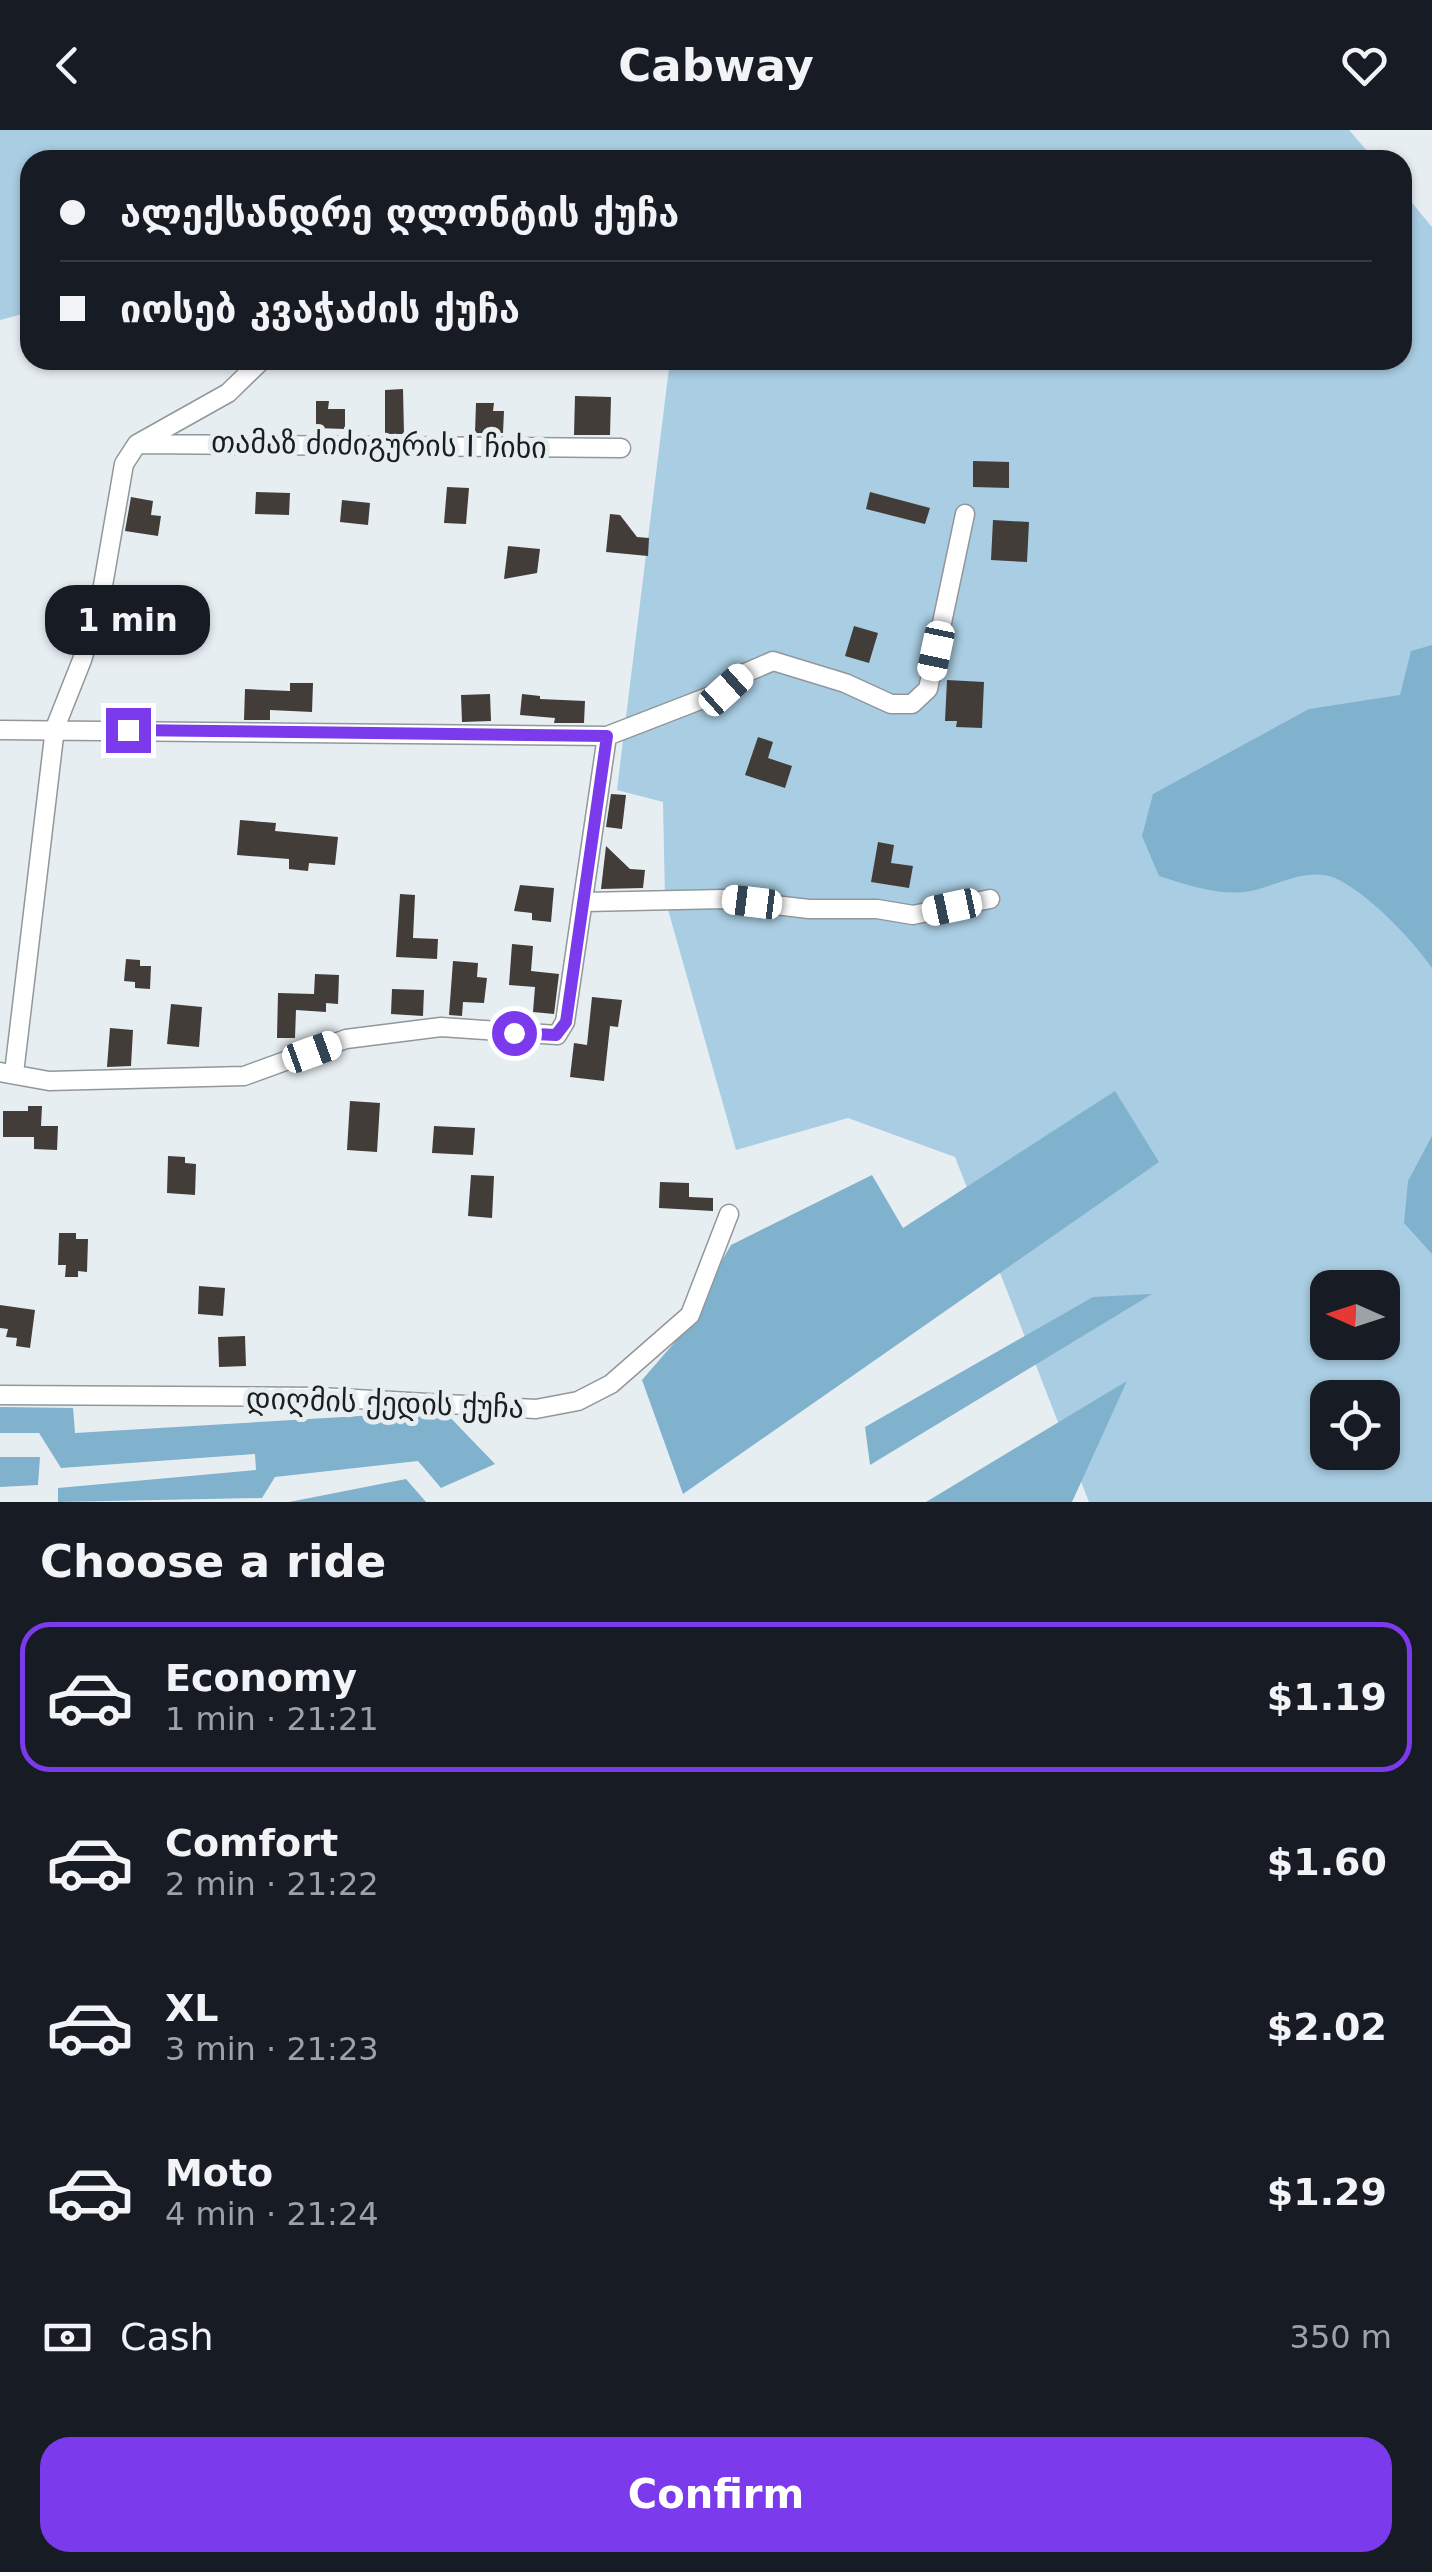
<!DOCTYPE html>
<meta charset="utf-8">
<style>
:root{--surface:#171b24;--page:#20242c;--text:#f1f3f6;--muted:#9ea1a6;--line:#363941;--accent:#7c3aed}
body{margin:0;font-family:"DejaVu Sans","Noto Sans Georgian",sans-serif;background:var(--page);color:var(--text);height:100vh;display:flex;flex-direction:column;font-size:38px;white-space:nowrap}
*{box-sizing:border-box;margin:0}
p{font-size:32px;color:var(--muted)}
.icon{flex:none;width:55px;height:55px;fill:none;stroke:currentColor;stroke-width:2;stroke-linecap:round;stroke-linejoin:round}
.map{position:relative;height:1372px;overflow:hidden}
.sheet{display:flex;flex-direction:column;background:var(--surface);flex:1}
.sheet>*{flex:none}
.guide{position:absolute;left:20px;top:20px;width:1392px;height:220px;border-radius:30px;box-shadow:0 2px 8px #0004;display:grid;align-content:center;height:220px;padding:0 40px;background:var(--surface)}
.needle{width:65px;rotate:273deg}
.fabs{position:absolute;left:1310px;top:1140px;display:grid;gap:20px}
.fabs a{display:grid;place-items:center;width:90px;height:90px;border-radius:20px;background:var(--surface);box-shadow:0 2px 8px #0004;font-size:50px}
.end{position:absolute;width:45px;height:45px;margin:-22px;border:12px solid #7c3aed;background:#fff;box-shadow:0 0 0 5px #fff}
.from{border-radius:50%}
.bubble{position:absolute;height:70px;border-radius:30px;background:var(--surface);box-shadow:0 2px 8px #0004;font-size:32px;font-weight:600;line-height:70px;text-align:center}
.car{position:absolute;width:30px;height:60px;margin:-30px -15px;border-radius:12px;box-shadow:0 0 8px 2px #0007;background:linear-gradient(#fff 24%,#345 0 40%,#fff 0 76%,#345 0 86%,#fff 0)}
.guide b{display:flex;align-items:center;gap:35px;height:95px;font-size:38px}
.guide b+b{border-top:2px solid var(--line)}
.guide i{width:25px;height:25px;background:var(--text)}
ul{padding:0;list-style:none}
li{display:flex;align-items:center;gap:30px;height:150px;margin:0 20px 15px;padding:0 20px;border:5px solid transparent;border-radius:30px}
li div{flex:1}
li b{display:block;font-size:38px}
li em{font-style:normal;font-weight:600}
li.current{border-color:var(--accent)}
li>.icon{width:90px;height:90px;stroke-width:1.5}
h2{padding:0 40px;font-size:45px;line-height:120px}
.pay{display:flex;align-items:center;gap:25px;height:110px;padding:0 40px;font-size:38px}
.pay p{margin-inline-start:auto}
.button{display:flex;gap:20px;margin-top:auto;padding:20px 40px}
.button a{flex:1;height:115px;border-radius:30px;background:var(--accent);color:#fff;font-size:40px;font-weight:600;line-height:115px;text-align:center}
header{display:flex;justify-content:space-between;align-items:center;height:130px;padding:0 40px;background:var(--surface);font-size:45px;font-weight:600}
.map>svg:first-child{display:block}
.green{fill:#a9cde2;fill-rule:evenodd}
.forest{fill:#80b2cd}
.building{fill:#423d39}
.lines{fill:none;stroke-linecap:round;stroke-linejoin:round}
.street-casing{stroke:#91979b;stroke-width:21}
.street{stroke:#fff;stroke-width:18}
.route{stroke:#7c3aed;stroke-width:12}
.labels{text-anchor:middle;stroke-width:10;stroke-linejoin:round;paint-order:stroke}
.street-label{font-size:30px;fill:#1b1e1f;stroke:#e7eef2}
</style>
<header><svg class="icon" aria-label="back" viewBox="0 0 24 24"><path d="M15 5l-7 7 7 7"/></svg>Cabway<svg class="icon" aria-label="heart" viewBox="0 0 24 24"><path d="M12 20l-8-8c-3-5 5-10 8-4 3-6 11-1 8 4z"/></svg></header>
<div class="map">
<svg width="1432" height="1372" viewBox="0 0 1432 1372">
<rect width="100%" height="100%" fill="#e7eef2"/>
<path class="green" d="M0 0H1349L1375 30H30V182L0 190Z
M1403 62 1432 97V1372H1089L955 1027 848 988 736 1020 665 769 663 672 617 660 670 230H1402ZM1328 1158H1382V1212H1328ZM1328 1268H1382V1322H1328Z"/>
<path class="forest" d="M1432 515V838C1412 809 1368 763 1335 748 1308 737 1277 755 1251 761 1222 767 1187 755 1159 746L1142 706 1153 664 1309 579 1400 565 1411 521Z
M1115 961 1159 1032 683 1364 642 1250 674 1213 731 1115 872 1045 903 1098Z
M1432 1006V1124L1404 1093 1408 1051Z
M1152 1164 870 1335 865 1297 1093 1167Z
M1127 1251 1072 1372H926Z
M0 1277 73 1278 75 1303 444 1281 495 1334 441 1358 418 1331 275 1347 262 1368 58 1372V1358L256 1340 255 1324 61 1338 39 1303H0Z
M0 1327H40L38 1355 0 1357Z
M406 1349 426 1372H289Z"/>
<path class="building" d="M403 259 404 304H385V260Z
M575 266 611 267 610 305H574Z
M316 271H329L328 279H345V299L316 298Z
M476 273H494L493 281H504L503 303H475Z
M973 331 1009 332V358L973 357Z
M447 357 469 358 466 394 444 393Z
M256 362 290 363 289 385 255 384Z
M870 362 930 378 925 394 866 379Z
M131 367 153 371 151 385 161 386 158 406 125 401Z
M342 370 370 373 368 395 340 392Z
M610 384 620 385 637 407 649 408 648 426 606 422Z
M993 390 1029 392 1027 432 991 430Z
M508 416 540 419 537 443 504 449Z
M854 496 878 503 869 533 845 526Z
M947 550 984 552 982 598 956 597 957 591H945Z
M290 553H313L312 582 270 580V590H244L245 559 290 561Z
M490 564 491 591 462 592 461 565Z
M522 564 540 566V569L585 571 584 593H554L555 588 520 585Z
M758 607 773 612 768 628 792 636 785 658 745 645Z
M611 664 626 665 622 699 606 697Z
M240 690 276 693 275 701 338 707 335 735 309 733 308 741 289 739V729L237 725Z
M878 712 894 715 891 733 913 736 909 758 871 752Z
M606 716 630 739 645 740 643 758 601 759Z
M520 755 554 758 551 792 532 790V783L514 781Z
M400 764 415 765 413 808 438 809 437 829 396 827Z
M512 814 533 816 531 841 559 844 554 884 533 882 535 857 509 855Z
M126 829 140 830V836H151L150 859 135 858V852L124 851Z
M453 831 478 833 477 847 487 848 484 873 463 872 462 886 449 885Z
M315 844 339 845 338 874 326 873V882L296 880 295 908H277L278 863 314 864Z
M392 859 424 860 423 886 391 884Z
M592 867 622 870 618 897 610 896 604 951 570 947 574 913 587 915Z
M171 874 202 877 199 917 167 914Z
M110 898 133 900 131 936 107 937Z
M350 971 380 973 377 1022 347 1020Z
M28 976H42L41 996H58L57 1020 34 1019V1007H3V981H28Z
M434 996 475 998 473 1025 432 1023Z
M168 1026 185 1027V1033L196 1034 195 1065 167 1063Z
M471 1045 494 1046 492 1088 468 1086Z
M660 1052 689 1053V1067L713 1068V1081L659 1078Z
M59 1103H76V1109H88L87 1142 78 1141V1147H65L66 1135H58Z
M199 1156 225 1158 223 1186 198 1184Z
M0 1175 35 1180 30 1218 16 1216 17 1208 6 1207 8 1199 0 1198Z
M245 1206 246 1236 219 1237 218 1207Z"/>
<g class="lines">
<defs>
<path id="street" d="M142 314 621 318
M0 600 607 606 726 560 743 544 773 531 845 553 891 574H912L928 559 965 384
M585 772 724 769 809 779H877L913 785 990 769
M0 942 49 951 244 946 346 909 441 897 557 905 565 892 607 606
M14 943 55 598 82 530 101 467 124 334 137 314 228 263 262 230
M0 1265 319 1267 536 1279 578 1271 611 1254 690 1185 729 1084"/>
</defs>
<use href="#street" class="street-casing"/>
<use href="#street" class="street"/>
</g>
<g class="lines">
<path class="route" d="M128 600 607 606 566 892 556 905 514 903"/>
</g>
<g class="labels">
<g class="street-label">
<text transform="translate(379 315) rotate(1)" y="10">თამაზ ძიძიგურის I ჩიხი</text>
<text transform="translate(385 1273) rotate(2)" y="10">დიღმის ქედის ქუჩა</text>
</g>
</g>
</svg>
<div class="fabs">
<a><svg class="needle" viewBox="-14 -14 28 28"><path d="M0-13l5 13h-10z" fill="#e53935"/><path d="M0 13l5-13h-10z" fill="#9ea1a6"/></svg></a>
<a><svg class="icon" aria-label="locate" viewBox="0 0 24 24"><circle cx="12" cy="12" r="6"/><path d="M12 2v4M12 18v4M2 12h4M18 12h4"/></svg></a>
</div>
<i class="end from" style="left:514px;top:903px"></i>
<i class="end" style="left:128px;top:600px"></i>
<div class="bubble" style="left:45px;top:455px;width:165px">1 min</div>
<i class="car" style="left:936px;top:521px;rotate:192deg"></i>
<i class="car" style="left:726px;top:560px;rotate:48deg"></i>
<i class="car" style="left:752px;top:772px;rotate:277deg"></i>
<i class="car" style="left:952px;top:777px;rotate:258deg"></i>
<i class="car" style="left:312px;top:922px;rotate:70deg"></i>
<div class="guide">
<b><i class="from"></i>ალექსანდრე ღლონტის ქუჩა</b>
<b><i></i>იოსებ კვაჭაძის ქუჩა</b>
</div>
</div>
<section class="sheet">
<h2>Choose a ride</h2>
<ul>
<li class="current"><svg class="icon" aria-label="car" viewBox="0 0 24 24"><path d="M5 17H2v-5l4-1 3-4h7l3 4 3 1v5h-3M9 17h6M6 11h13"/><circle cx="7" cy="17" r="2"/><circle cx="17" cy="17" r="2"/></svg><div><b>Economy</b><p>1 min · 21:21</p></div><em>$1.19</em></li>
<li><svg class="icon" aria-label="car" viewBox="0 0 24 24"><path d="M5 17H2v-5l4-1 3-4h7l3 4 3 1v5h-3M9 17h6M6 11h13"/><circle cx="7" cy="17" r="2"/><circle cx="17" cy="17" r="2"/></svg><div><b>Comfort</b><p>2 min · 21:22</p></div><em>$1.60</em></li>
<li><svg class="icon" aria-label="car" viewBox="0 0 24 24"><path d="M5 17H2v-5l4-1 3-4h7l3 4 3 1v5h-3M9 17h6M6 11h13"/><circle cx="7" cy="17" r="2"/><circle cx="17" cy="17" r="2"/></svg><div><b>XL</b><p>3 min · 21:23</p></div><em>$2.02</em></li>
<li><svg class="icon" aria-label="car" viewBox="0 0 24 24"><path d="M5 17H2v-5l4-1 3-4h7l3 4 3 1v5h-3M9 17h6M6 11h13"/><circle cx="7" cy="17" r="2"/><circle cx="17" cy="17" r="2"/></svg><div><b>Moto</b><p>4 min · 21:24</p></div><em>$1.29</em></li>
</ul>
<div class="pay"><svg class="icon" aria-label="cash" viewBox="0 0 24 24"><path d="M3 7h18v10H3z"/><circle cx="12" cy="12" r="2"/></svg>Cash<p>350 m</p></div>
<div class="button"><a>Confirm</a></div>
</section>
